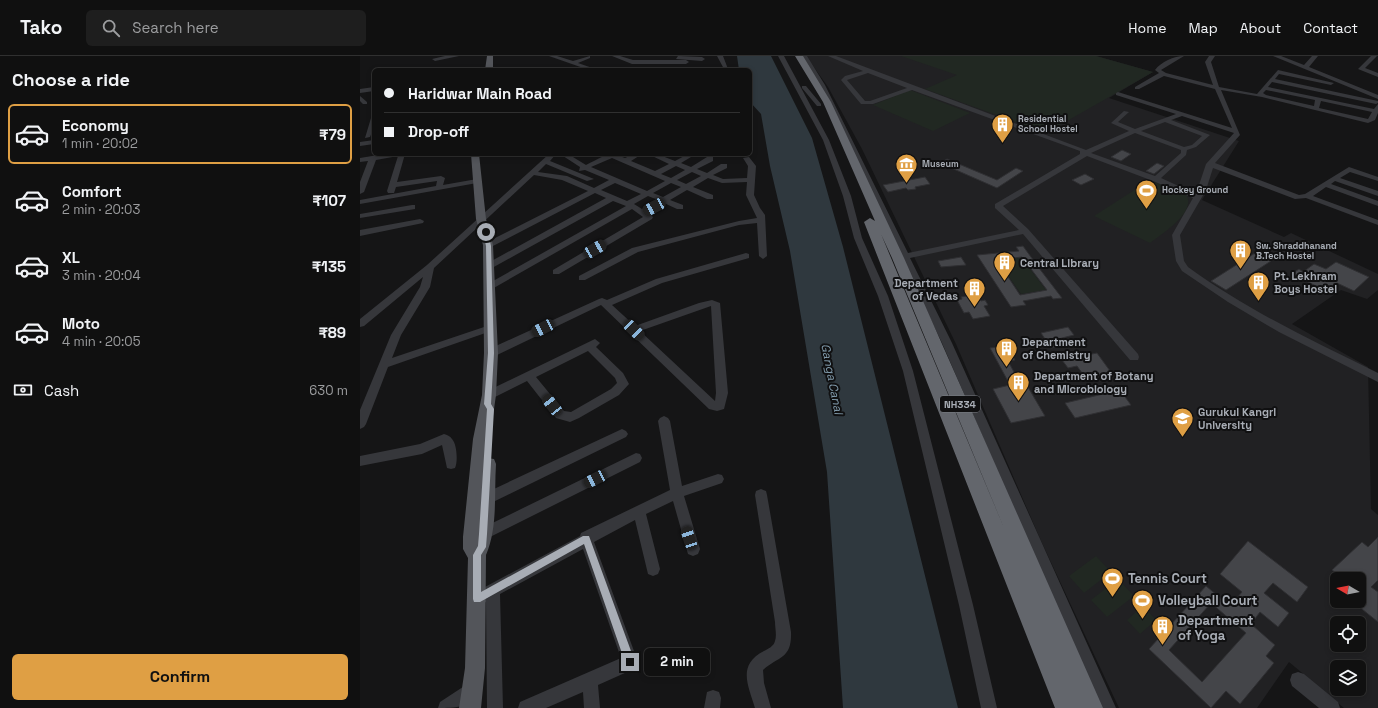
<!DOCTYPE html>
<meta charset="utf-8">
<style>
:root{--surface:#101010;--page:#1e1e1e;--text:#f1f3f6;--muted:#9c9d9f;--line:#303030;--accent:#df9f44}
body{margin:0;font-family:"Space Grotesk",sans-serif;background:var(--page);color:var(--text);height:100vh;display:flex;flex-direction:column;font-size:15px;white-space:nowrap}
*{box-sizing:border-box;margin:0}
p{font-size:13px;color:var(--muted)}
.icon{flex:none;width:22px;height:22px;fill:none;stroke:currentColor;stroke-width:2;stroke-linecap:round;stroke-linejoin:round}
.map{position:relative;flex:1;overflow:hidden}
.sheet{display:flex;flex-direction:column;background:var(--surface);width:360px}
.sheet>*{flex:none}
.top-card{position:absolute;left:12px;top:12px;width:380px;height:88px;border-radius:6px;box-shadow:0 2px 6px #0003,0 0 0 1px var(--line);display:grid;align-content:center;height:88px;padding:0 12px;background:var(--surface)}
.needle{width:26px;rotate:280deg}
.tools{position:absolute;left:970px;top:516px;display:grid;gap:8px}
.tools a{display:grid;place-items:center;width:36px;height:36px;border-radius:6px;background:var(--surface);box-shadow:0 2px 6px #0003,0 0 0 1px var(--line);font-size:20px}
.end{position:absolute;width:18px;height:18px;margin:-9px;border:5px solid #a8adb5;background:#111;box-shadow:0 0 0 2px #111}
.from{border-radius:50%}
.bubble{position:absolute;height:28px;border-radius:6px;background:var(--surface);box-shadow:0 2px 6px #0003,0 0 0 1px var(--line);font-size:13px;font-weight:700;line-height:28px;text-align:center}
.car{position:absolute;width:12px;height:24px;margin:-12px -6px;border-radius:5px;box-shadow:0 0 3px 1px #0007;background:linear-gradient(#222 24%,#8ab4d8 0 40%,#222 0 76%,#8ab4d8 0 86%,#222 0)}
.top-card b{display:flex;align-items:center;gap:14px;height:38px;font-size:15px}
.top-card b+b{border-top:1px solid var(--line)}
.top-card i{width:10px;height:10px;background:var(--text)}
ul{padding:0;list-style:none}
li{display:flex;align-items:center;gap:12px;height:60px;margin:0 8px 6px;padding:0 4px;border:2px solid transparent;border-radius:6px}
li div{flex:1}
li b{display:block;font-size:15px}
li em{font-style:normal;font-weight:700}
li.on{border-color:var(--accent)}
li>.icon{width:36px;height:36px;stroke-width:1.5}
h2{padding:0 12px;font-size:18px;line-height:48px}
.pay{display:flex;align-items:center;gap:10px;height:44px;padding:0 12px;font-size:15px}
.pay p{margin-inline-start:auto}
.primary-button{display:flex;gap:8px;margin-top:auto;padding:8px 12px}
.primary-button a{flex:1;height:46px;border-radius:6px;background:var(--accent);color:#111;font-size:16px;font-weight:700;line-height:46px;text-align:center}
header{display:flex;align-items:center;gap:24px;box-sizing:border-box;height:56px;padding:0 20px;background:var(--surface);border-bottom:1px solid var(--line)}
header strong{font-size:19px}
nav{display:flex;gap:22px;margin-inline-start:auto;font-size:14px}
.search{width:280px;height:36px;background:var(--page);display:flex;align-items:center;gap:10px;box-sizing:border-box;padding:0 14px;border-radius:6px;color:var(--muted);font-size:15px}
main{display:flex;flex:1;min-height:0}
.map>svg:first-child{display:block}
.built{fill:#212123;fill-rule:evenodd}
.green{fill:#212822}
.water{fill:#2f383e}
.building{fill:#444549;stroke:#2f2f32;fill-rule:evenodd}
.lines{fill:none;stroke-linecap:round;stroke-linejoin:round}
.minor{fill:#36373b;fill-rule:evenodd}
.major{fill:#53555a;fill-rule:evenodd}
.highway{fill:#63666c;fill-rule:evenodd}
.route{fill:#a8adb5}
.labels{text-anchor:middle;stroke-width:4;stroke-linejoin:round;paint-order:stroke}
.far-poi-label{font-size:9px;font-weight:bold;fill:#a8adb5;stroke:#101011;text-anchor:start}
.shield{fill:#101011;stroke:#7a7e84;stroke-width:1}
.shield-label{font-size:10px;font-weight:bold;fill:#a8adb5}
.poi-label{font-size:11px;font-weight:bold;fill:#a8adb5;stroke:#101011;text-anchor:start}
.water-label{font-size:12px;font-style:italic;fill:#829cad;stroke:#101011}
.near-poi-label{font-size:13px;font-weight:bold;fill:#a8adb5;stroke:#101011;text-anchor:start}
</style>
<header>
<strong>Tako</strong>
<div class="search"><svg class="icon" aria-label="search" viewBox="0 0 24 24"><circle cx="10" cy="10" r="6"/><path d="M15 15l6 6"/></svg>Search here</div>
<nav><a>Home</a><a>Map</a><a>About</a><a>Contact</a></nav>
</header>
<main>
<section class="sheet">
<h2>Choose a ride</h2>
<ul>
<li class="on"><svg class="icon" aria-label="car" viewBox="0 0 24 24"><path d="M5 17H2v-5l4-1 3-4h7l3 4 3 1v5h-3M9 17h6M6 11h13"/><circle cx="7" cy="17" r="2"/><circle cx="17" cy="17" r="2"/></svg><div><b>Economy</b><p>1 min · 20:02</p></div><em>₹79</em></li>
<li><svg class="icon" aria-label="car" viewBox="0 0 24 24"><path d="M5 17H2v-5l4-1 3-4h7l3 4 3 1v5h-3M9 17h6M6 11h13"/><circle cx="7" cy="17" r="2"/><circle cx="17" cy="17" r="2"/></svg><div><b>Comfort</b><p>2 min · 20:03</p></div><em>₹107</em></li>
<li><svg class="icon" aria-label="car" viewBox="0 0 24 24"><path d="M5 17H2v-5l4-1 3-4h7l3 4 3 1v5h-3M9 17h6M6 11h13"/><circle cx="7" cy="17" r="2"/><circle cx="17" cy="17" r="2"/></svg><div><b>XL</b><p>3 min · 20:04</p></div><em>₹135</em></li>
<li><svg class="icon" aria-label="car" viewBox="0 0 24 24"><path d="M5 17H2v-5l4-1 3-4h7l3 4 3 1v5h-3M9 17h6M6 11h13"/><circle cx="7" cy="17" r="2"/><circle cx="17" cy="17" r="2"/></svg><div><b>Moto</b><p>4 min · 20:05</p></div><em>₹89</em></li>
</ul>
<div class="pay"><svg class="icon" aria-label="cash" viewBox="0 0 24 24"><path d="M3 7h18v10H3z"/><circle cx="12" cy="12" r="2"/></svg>Cash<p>630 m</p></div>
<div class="primary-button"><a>Confirm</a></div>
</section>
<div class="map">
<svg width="1018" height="652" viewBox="0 0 1018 652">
<rect width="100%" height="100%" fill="#151516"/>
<path class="built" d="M446 0H736L793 16 749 42 879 85 842 144 924 181 931 177 1018 218V234L1007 243 981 234 932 268 1008 311 1011 453 1018 459V652H984L929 606 897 652H759L681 485 596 288 502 93 468 31ZM977 523H999V545H977ZM977 567H999V589H977ZM977 611H999V633H977Z"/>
<path class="green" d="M541 0H736L793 16 686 77 565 33 597 19Z
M550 34 610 57 573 75 513 49Z
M790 124 827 140C835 157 802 178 790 187L734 160Z
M661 201 686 234 661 238 638 205Z
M736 500 751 516 724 537 709 520Z
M758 523 774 540 747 561 731 544Z
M783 550 796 564 780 578 767 564Z"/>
<path class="water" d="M377 0H411L452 82 483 191 598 652H483L467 416 430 195 410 110 401 58 390 46V14H379Z"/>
<path class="building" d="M762 94 771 98 761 105 751 101Z
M587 103 637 124 656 112 663 115 637 132 580 107Z
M797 107 804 110 794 118 786 115Z
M725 118 734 123 721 129 712 124Z
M565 121 570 128 555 131 556 133 548 134 546 132 528 136 523 129Z
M663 190 679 212 702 242 693 243 691 240 663 245 666 249 651 251 617 199 659 195 656 191ZM662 201 671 213 687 234 660 239 637 204Z
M895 197 911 205 866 234 851 225Z
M601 201 606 209 581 211 578 205Z
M976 206 1009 221 994 235 977 227 966 235 932 218 939 213 943 216 954 208 966 213Z
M618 238 621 245 625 244 628 249 624 250 630 260 613 263 609 256 604 257 597 244 602 243 601 241Z
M708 271 714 279 698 283 702 290 691 292 681 277Z
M647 290 655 304 648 305 660 327 665 326 685 360 651 367 633 333 650 329 630 292Z
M737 297 753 319 727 324 717 310 708 312 702 304Z
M760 334 771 349 715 362 705 347Z
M1018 481V524L1011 531 1018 536V566L992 545H999V523H984L972 514 1002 486 1008 491Z
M888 485 948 531 937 546 913 527 904 537 929 557 918 571 900 556 891 568 915 589 906 600 914 607 880 648 866 635 851 652 789 593 846 530 870 550 882 536 860 518ZM851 547 886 577 842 626 809 594Z"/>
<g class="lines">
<path class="minor" d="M85 0H99L75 5 72 3Z
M189 0H197L213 5 230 0V2L218 7 238 14H229Z
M252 0H260L273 4H326L329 6 326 8H272Z
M318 0 342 1 345 3 342 5 316 3Z
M357 0H363L368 13H364Z
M418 0H424L469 84 491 140 502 182 528 240 553 315 613 549 637 652H621L599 549 543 315 518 240 494 182 483 140 463 84Z
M441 0H447L465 29 548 197 659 174 635 152V148L720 98V95L552 34 513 48H501L481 24 485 20 503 15 468 0H476L726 94 769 75 751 67 764 55 769 56 758 66 775 73 816 58 756 39V37L758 36 872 72 855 33 804 20 779 33H775V31L799 17 795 14C801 6 814 0 824 0L801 14 806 17 853 29 845 6 849 0H855L851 6 859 31 897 38 918 14 974 27 971 29 919 18 915 23 1018 45V47L1016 48 912 26 908 31 1014 53 1018 48V57L1015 64 1008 67 902 41 861 34 880 79 855 107 939 139 945 138 989 111 1018 121V125L990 116 980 122 1018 135V140L975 125 971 128 1018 145V150L966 131 953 140 1018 164V169L946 142 935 143 853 112 846 134 820 179 824 205 828 211C887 254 953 285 1018 317V326L919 276 868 246 822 215 816 205 812 179 833 142 793 125 727 100 643 150 668 173 778 298 779 301 778 304H770L663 178 550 202 592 287 756 652H740L582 287 459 29ZM508 17 547 32 510 45H505L487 24ZM906 34 955 44 954 50 906 39 903 37ZM961 45 1012 56 1008 63 959 52ZM822 60 874 77 846 108 836 138 801 122 826 99 827 94 836 91 850 79 811 64ZM805 66 842 80 832 89 824 91 781 75ZM775 77 821 94V97L795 120 731 97Z
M913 0H921L944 9 952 0H958L949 11 1018 39V43Z
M1011 0H1017L1005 12 1018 17V21L998 13Z
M442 30H446L461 48V50H457L442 32Z
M14 31V35L0 37V33Z
M0 40 7 46V48H3L0 45Z
M14 60V71L10 81 5 82 11 62Z
M14 84V88L0 90V86Z
M24 98H45L37 126 81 120 85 122 83 129 117 123 121 125 117 127 0 148V144L76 130 77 125 36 131 34 137H28L27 135 38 100 16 104 4 136 0 138V126L8 105 0 106V102Z
M189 98H196L190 105 234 123 227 125 186 108 178 116 207 120 234 132 249 124 225 114 219 115 220 111 200 98H208L226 109C244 100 247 95 265 102L274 98H282L271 105 295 115 309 108 288 98H297L315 105 328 98H336L321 107 331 111 347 101H353V105L337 113 347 117 361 108H367V112L353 119 363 123 387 122 388 110 383 102 389 101 396 110 394 139 400 152 405 159 407 200 403 203 399 200 397 167 379 169 278 196 225 224H219V220L272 192 379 165 397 162 386 139 387 126 362 127 348 122 333 131 353 139V143H347L327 134 310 144 323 149V153H317L304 147 288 157 293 161 292 163 199 218H193V214L283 161 272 153 132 233H126V229L266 150 253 145 132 212H126V208L246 142 235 137 131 191H125V187L228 135 202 124 174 119 74 212 70 231 41 279 32 302 130 269 134 270 135 272 134 274 28 311 6 368 4 371 0 373V354L31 279 60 231 63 221 4 270 0 271V263L67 209ZM252 102 305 125 287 135 231 111ZM316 110 325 114 311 122 301 118ZM332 116 341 120 326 128 317 124ZM255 127 281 138 267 145 241 134ZM311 127 321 131 303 141 293 137ZM288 140 298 144 282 153 274 148Z
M52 149H55V153L0 162V158Z
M60 163 64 165 63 167 0 180V174Z
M386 197 389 198V202L302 227 252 249 275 270 339 247 352 244 360 247 368 337 364 353 357 355 349 353 241 249 135 300H127L126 297 127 294 239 243 242 242 247 244 296 223ZM351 250 356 337 355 345 280 275Z
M235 283 240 287 236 291 263 317 269 328 259 339 219 362 210 366 196 362 167 325 133 342H125L123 339 125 336ZM228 295 255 322 257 327 251 333 211 356 204 355 176 321Z
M304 360 308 362 310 365 322 430 358 418 362 419 364 423 362 427 324 440 340 493 338 498 333 500 328 498 313 445 286 458 300 513 298 518 293 520 288 518 275 464 234 486 278 606 276 612 238 629 240 652H224L223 636 186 652H158L160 646 261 602 223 493 140 538 143 652H127L126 546 117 550 112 548 110 543 112 538 220 480 221 477 310 434 298 365 300 362Z
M262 373 266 375 268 378 266 381 131 447 126 449 121 447 119 443 121 439Z
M84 378C87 379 90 380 92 383 97 388 98 406 95 412L91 413 87 412 82 389 62 398 0 410V400L60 388Z
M276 397 280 398 282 402 280 406 128 482 123 484 118 482 116 478 118 474Z
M401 433 406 435 407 439 431 576C432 603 419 600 403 614L404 627 411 652H395C388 629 377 609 404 595 408 593 414 590 415 585 417 579 415 572 415 566L395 439 396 435Z
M938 616 944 618 978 646 980 652H959L932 630 930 624 932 618Z
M112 625 118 627 120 633C113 652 95 652 78 652L80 646Z
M353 634 359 636 361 642 360 652H344L347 636Z"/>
<path class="major" d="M127 0H133V14H125Z
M111 98H119L126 163 133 189 138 297 136 339 127 402 134 403 136 408C134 438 138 471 126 499L125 612 121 652H99L105 612 108 502 103 493V481L113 383 122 339 124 297 123 189 116 163Z"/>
<path class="highway" d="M435 0H443L471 46 544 202 743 652H695L504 166 510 162 515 165 463 46ZM521 178 532 202 644 472Z"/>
</g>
<path class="route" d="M126 174 128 176 131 190 134 297 131 348 134 353 127 478 126 491 121 499V536L223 480H229L275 606 270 611 265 606 224 488 120 546H114L113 543V499L118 490 119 478 127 353 124 348 128 297 126 190 123 176Z"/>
<defs>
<symbol id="building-pin" viewBox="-11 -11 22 30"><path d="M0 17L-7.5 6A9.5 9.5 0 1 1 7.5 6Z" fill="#df9f44" stroke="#101011"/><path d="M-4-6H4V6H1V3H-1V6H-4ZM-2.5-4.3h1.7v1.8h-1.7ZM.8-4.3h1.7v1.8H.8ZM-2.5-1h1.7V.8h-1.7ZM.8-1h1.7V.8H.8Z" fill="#fff"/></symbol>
<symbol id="museum-pin" viewBox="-11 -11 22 30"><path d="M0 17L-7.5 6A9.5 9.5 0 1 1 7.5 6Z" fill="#df9f44" stroke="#101011"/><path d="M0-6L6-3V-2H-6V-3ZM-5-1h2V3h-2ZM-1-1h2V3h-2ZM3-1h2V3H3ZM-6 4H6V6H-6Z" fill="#fff"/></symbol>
<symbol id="stadium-pin" viewBox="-11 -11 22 30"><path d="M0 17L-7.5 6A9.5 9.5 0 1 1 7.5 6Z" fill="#df9f44" stroke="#101011"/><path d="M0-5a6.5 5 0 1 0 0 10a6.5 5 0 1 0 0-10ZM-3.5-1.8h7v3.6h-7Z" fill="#fff"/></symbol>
<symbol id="university-pin" viewBox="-11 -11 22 30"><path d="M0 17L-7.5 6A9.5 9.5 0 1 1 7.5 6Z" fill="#df9f44" stroke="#101011"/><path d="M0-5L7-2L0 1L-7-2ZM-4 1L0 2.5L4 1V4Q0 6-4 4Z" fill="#fff"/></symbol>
</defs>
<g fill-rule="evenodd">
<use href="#building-pin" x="630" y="56" width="25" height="34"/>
<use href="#museum-pin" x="534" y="96" width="25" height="34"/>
<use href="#stadium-pin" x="774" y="122" width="25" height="34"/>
<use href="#building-pin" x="868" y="182" width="25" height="34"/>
<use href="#building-pin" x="632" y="194" width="25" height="34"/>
<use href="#building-pin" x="886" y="214" width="25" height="34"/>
<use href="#building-pin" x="602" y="220" width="25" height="34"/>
<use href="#building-pin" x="634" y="280" width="25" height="34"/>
<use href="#building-pin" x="646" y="314" width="25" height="34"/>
<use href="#university-pin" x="810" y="350" width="25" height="34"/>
<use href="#stadium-pin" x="740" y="510" width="25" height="34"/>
<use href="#stadium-pin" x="770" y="532" width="25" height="34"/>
<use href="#building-pin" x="790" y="558" width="25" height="34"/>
</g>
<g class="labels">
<g class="far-poi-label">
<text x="658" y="66">Residential<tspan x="658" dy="10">School Hostel</tspan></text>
<text x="562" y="111">Museum</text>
<text x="802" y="137">Hockey Ground</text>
<text x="896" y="193">Sw. Shraddhanand<tspan x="896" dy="10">B.Tech Hostel</tspan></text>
</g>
<rect class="shield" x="580" y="340" width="40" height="16" rx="3"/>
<g class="shield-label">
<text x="600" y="352">NH334</text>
</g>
<g class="poi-label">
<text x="660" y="211">Central Library</text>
<text x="914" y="224">Pt. Lekhram<tspan x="914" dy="13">Boys Hostel</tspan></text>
<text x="598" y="231" text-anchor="end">Department<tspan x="598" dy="13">of Vedas</tspan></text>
<text x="662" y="290">Department<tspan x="662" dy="13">of Chemistry</tspan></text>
<text x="674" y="324">Department of Botany<tspan x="674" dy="13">and Microbiology</tspan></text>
<text x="838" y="360">Gurukul Kangri<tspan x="838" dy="13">University</tspan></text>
</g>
<g class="water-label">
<text transform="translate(472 323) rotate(79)" y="4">Ganga Canal</text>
</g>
<g class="near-poi-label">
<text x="768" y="527">Tennis Court</text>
<text x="798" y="549">Volleyball Court</text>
<text x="818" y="569">Department<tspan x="818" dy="15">of Yoga</tspan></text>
</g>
</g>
</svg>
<div class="tools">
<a><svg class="needle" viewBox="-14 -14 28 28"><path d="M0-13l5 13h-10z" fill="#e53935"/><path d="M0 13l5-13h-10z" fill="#9c9d9f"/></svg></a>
<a><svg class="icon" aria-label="locate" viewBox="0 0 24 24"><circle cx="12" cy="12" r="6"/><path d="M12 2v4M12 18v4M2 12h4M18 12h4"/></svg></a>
<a><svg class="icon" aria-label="layers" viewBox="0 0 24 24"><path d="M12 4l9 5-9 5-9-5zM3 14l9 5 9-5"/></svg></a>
</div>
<i class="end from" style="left:126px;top:176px"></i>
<i class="end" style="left:270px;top:606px"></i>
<div class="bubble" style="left:284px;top:592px;width:66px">2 min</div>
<i class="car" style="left:294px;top:151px;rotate:242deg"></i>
<i class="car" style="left:235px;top:193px;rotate:60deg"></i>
<i class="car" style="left:183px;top:272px;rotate:244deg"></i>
<i class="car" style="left:274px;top:274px;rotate:134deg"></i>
<i class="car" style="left:192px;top:349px;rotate:322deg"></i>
<i class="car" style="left:235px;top:423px;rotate:244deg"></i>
<i class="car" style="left:329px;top:482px;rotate:342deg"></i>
<div class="top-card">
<b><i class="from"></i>Haridwar Main Road</b>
<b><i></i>Drop-off</b>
</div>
</div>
</main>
